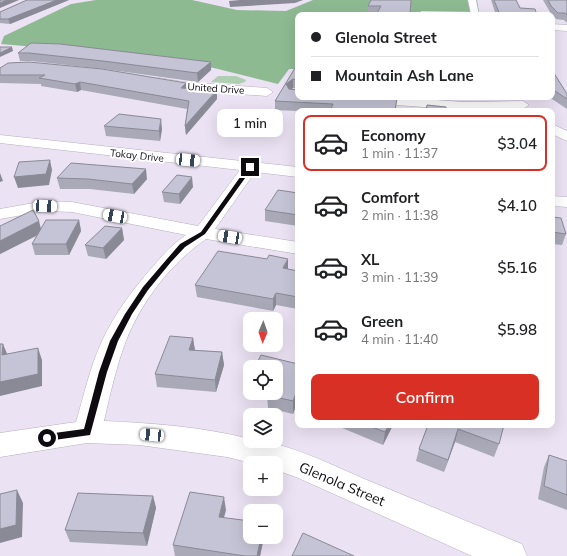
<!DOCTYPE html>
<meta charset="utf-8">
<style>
:root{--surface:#fff;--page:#f6f6f6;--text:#202124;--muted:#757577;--line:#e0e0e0;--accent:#d93025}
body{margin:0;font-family:Mulish,sans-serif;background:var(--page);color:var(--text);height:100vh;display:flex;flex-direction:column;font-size:15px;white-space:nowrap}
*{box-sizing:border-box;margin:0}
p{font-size:13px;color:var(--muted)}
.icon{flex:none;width:22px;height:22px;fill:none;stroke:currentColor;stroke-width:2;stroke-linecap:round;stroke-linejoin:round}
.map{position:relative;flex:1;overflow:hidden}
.details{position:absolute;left:295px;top:108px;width:260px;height:320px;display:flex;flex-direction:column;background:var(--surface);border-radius:8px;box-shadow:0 4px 16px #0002}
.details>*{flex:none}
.guide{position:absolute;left:295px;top:12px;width:260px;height:88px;border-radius:8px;box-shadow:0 4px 16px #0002;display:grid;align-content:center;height:88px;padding:0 16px;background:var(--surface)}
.needle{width:26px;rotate:182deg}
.tools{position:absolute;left:243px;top:312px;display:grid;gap:8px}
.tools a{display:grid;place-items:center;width:40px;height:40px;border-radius:8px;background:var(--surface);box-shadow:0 4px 16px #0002;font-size:20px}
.end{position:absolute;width:18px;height:18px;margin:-9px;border:5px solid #0d0a10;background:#fff;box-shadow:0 0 0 2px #fff}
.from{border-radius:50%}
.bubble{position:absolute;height:28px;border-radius:8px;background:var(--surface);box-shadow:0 4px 16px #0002;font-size:13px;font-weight:600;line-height:28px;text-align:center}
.car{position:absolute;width:12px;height:24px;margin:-12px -6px;border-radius:5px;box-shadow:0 0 3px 1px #0007;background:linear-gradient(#fff 24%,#345 0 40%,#fff 0 76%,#345 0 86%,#fff 0)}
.guide b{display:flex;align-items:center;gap:14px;height:38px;font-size:15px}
.guide b+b{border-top:1px solid var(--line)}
.guide i{width:10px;height:10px;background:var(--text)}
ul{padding:7px 0 0;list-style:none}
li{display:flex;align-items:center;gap:12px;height:56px;margin:0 8px 6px;padding:0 8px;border:2px solid transparent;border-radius:8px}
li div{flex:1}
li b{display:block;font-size:15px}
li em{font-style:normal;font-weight:600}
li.on{border-color:var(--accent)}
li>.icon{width:36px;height:36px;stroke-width:1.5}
.button{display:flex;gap:8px;margin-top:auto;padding:8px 16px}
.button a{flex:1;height:46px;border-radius:8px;background:var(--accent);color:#fff;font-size:16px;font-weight:600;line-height:46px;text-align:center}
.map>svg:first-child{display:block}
.green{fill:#afceb2}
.forest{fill:#8eba92}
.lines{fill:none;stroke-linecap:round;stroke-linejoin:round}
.street-casing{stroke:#b7afbf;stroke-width:1}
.street{fill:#fff;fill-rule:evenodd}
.wall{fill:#a9a9b8}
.shaded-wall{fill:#8a8996}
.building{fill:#c5c4d6;stroke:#8a8996}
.route{fill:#0d0a10}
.labels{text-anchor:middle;stroke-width:4;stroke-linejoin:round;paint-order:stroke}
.far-street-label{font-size:10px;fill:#0d0a10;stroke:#fff}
.near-street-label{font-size:14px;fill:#0d0a10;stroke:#fff}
</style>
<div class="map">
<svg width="567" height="556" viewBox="0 0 567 556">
<rect width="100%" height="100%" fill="#ebe2f3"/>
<path class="green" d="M218 76H236L246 80 245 82 239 84 211 82Z"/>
<path class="forest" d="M96 0H192L237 10 286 11 313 0H477L479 12 421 11 420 15H298V69H289L278 84 214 68 118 54 1 44 4 36 71 4Z"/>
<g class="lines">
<defs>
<path id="street" d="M468 0H476L479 15H471Z
M552 24 567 25V31L552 30Z
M159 78 183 82 267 88 273 92 267 96 183 90 155 85 153 82Z
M337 97H394L464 102 523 101 529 105 523 109 464 110 343 101Z
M552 124 567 131V141L552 134Z
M0 135 298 167V177L255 172 215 229 298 242V254L206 239C171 263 141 302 126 341 116 367 110 395 104 421 152 423 203 427 250 439V441C284 441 330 464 362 478 415 500 469 522 522 544L527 556H472L296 477 276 470V463H251L227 457 139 445 87 443 0 457V433L76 422C84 395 90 367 102 341 114 315 131 292 149 271 161 257 171 245 186 235L72 212 45 211 0 219V209L45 201 72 202 198 226 240 170 0 143Z
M552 196 567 197V207L552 206Z"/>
</defs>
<use href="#street" class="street-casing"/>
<use href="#street" class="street"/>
</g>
<path class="wall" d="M27 0H69L10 24 0 23V12Z
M371 0 410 15 367 12 368 6Z
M491 0H516L520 8 537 15H496Z
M543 0H567V23L564 20 556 19 550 12Z
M31 43 211 70 198 82 104 69 31 61H20L18 53Z
M0 68 186 88 217 99 186 135 185 126 187 109 81 90 77 92 41 86V84L0 83Z
M298 68V89L293 88 291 89 395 111H298L275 110V101Z
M552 70 567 94V109L549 97H552Z
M104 126 162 129 160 141 106 136Z
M57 178 147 179 134 194 90 189H60Z
M193 187 180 204 164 202 162 192Z
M298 193V226L265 221V210Z
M552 217 566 234 562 245 552 244Z
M79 220 81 231 69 255H35L32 244 37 235 0 254V226L41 229Z
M122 228 124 240 106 259 88 256 85 245Z
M267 259H288V269L298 271V309L276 305 273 311 197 297 195 285Z
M193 338 195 350 222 352 224 365 216 392 157 387 155 374Z
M298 364V400L293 414 268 408 267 395Z
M335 425H393L383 445Z
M428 425H504L499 444 494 457 455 442 444 472 416 461 419 449Z
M549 455 567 461V510L538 499 544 467Z
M153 496 156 508 147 546 70 542 65 530Z
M226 510 224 518 250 537H264L260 556H175L173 545Z"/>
<path class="shaded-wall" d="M7 0H19L0 8V3Z
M57 0H69L10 24 8 19Z
M240 0H303L295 3 230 7 229 1Z
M12 47 13 51 0 57V53Z
M211 62V70L198 82 197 73Z
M293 79V88L286 93V84Z
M80 82 81 90 77 92 75 84Z
M186 83 187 92 181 88Z
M217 90V99L186 135 185 126Z
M161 119 162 129 160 141 159 131Z
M50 160 52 170 49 185 18 188 14 177Z
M146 169 147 179 134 194 132 184Z
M0 173 3 181 0 182Z
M192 177 193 187 180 204 179 194Z
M79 220 81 231 69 255 66 244Z
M39 221 42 233 0 254V241Z
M122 228 124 240 106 259 103 248Z
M288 259V270L283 268Z
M276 293V305L273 311V299Z
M193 338 195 351 189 350Z
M3 344 8 356 2 355Z
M38 348 42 360V386L0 396V382Z
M222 352 224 365 216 392 215 380Z
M298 388V400L293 414V401Z
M389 425H393L383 445 385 432Z
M458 429 455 442 444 472 448 460Z
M17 490 23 503 22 537 0 543V529Z
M153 496 156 508 147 546 143 533Z
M224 497 226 510 220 530 219 517Z
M261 537H264L260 556H257Z"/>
<path class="building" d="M0 0H7L0 3Z
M27 0H57L8 19H0V12Z
M371 0H411L410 15H376L381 6H368Z
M494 0H516L520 8 535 9 537 15H500Z
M548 0H567V15L565 13H558L551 6Z
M31 43 60 44 211 62 197 73 103 61 29 53H18Z
M0 47H12L0 53Z
M29 62 102 69 186 83 181 88 217 90 185 126 189 101 80 82 75 84 39 78 45 75H0V68L8 63Z
M295 68H298V80L293 79 286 84 289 89 298 90V97H388L397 98 395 111 379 110V111H330L333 104 275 101Z
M552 70 567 94V99L552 89Z
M427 105 446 107V111H426Z
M119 114 161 119 159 131 104 126Z
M50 160 46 174 14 177 19 162Z
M71 163 146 169 132 184 88 179 57 178Z
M177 175 192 177 179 194 162 192Z
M278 190 298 193V215L265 210Z
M33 210 39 221 0 241V226Z
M552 217 561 218 566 234 552 232Z
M46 220H79L66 244H32Z
M105 226 122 228 103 248 85 245Z
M218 251 267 259 269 255 288 259 283 268 298 271V276L297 278H298V297L276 293 273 299 195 285Z
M170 336 193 338 189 350 222 352 215 380 155 374Z
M0 344H3L2 355 38 348V374L0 382Z
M261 355 298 364V388L293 401 267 395 268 393H276V367H255Z
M367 425H389L385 432Z
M428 425H504L499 444 458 429 448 460 419 449Z
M549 455 567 461V495L544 486Z
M17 490 16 525 0 529V494Z
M190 492 224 497 219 517 250 521V537H261L257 556H245L173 545Z
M78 493 153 496 143 533 65 530Z
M303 533 354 556H292Z"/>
<path class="route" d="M248 166 253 167 205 234 185 247 171 262 148 290 132 314 118 341 107 372 90 435 47 441 44 440V435L47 434 84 429 99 372 110 341 125 314 143 287 167 259 180 244 201 232Z"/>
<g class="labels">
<g class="far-street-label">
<text transform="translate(216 88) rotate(4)" y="4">United Drive</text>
<text transform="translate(137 155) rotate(6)" y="4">Tokay Drive</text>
</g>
<g class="near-street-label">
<text transform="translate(342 484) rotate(23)" y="5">Glenola Street</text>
</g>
</g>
</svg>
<div class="tools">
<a><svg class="needle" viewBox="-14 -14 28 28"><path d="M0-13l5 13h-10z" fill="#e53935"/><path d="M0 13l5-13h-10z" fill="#757577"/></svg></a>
<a><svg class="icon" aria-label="locate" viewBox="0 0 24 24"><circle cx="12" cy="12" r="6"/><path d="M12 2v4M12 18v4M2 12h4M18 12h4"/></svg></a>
<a><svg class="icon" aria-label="layers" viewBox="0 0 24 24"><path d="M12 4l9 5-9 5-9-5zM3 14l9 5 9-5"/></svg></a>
<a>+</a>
<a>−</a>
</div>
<i class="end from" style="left:47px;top:438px"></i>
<i class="end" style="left:250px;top:167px"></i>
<div class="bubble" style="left:217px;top:109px;width:66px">1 min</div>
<i class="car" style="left:188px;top:160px;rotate:96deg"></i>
<i class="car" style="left:45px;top:206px;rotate:93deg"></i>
<i class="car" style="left:115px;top:216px;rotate:281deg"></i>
<i class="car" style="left:230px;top:237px;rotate:279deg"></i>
<i class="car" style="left:152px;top:435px;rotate:275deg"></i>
<div class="guide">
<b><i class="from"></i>Glenola Street</b>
<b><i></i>Mountain Ash Lane</b>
</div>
<section class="details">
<ul>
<li class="on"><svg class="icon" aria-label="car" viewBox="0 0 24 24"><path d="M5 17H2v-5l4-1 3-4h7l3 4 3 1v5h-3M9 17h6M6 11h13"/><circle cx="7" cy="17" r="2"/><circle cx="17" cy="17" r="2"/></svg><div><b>Economy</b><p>1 min · 11:37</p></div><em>$3.04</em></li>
<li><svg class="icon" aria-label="car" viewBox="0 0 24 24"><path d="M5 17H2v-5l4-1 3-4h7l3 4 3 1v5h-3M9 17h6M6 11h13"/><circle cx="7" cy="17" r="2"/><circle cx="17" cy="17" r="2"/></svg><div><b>Comfort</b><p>2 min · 11:38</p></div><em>$4.10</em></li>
<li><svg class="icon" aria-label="car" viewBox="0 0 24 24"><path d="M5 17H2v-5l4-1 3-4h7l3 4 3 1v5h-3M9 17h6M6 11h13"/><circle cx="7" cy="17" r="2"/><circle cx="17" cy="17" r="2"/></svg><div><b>XL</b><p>3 min · 11:39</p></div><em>$5.16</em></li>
<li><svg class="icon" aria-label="car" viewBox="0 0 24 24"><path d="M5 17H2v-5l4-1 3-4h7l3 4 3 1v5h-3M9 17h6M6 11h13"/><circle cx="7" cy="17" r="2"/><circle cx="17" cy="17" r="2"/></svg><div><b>Green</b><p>4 min · 11:40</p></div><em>$5.98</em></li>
</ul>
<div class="button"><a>Confirm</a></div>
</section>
</div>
